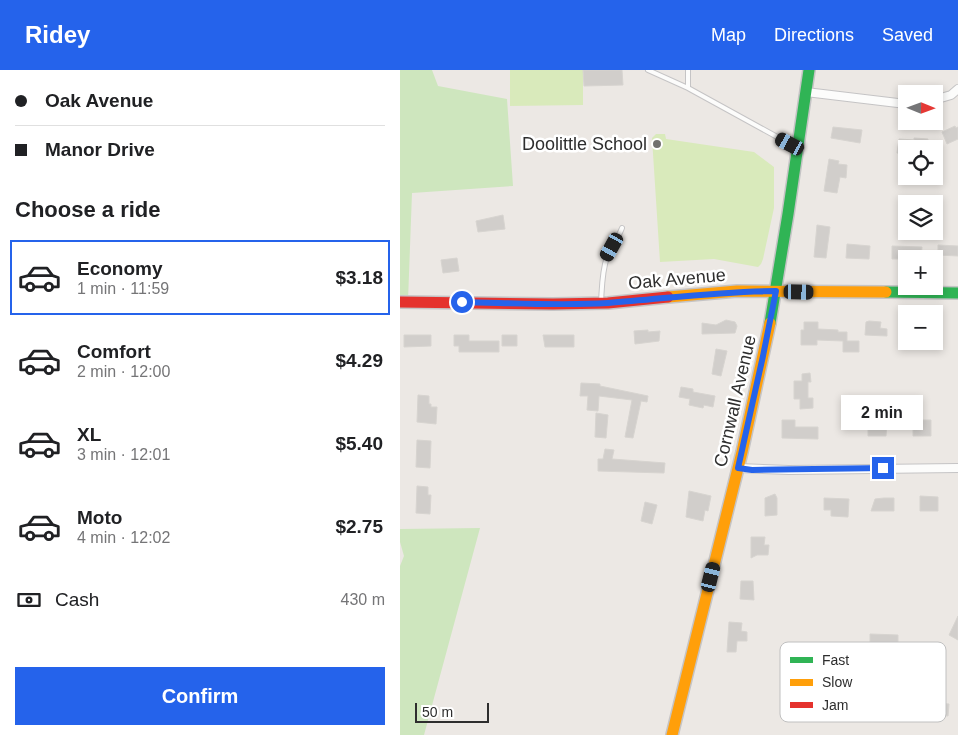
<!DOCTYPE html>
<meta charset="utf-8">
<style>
:root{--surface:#fff;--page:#f6f6f6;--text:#202124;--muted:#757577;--line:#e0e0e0;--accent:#2563eb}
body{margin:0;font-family:Arial,sans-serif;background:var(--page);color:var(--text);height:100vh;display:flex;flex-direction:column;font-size:19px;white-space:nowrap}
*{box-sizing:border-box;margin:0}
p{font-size:16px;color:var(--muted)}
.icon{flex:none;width:28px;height:28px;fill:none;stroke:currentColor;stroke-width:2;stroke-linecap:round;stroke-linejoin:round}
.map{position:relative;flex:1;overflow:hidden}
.drawer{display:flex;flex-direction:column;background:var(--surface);width:400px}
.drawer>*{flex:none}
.guide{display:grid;align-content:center;height:110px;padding:0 15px;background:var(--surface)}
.needle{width:32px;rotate:91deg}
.fabs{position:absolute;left:498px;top:15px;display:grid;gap:10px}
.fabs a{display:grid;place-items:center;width:45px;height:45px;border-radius:0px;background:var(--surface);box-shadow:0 2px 8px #0003;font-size:25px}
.scale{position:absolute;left:15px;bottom:12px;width:74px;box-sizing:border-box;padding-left:5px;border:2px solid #2e2e2e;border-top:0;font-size:14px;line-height:18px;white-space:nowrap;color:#2e2e2e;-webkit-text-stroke:4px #fff;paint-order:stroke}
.end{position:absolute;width:22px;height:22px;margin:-11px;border:6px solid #2563eb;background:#fff;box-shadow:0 0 0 2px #fff}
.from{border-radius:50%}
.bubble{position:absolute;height:35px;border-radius:0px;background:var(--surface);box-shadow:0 2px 8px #0003;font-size:16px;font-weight:700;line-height:35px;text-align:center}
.car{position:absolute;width:15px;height:30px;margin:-15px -8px;border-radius:6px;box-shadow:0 0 4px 1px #0007;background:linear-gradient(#222 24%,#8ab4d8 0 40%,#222 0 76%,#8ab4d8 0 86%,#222 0)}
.guide b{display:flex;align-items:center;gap:18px;height:48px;font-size:19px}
.guide b+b{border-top:1px solid var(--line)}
.guide i{width:12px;height:12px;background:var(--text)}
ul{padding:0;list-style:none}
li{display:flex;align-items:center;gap:15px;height:75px;margin:0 10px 8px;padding:0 5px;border:2px solid transparent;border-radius:0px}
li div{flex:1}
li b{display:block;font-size:19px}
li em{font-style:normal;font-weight:700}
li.active{border-color:var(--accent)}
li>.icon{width:45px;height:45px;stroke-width:1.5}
h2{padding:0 15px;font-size:22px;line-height:60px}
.pay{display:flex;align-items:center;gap:12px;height:55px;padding:0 15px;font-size:19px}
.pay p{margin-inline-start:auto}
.cta{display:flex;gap:10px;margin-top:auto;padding:10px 15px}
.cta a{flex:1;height:58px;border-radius:0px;background:var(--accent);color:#fff;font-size:20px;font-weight:700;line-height:58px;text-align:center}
header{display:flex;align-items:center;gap:30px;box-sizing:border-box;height:70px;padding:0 25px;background:var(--accent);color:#fff}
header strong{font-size:24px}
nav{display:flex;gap:28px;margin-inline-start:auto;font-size:18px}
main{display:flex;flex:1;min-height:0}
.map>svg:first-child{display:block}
.green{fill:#cee6be}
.pitch{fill:#d9eabb}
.building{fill:#d1cecb;stroke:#d7d4d0}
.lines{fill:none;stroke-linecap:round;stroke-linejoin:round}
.lane-casing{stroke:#c5c4c5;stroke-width:6}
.street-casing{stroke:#c5c4c5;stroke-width:10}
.fast-casing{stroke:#c5c4c5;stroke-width:14}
.slow-casing{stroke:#c5c4c5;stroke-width:14}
.jam-casing{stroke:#c5c4c5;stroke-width:14}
.lane{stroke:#fcfcfb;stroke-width:4}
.street{stroke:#fcfcfb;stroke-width:8}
.fast{stroke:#30b455;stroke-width:11}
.slow{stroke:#ff9f0a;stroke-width:11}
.jam{stroke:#e5322d;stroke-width:11}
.route{stroke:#2563eb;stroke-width:6}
.poi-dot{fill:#706f6e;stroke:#fff;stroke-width:2}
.labels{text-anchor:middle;stroke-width:5;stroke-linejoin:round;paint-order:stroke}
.poi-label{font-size:18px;fill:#2e2e2e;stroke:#fff;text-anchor:end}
.street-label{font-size:18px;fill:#2e2e2e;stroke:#fff}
.key{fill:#fff;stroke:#c0c0c0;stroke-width:1}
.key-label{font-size:14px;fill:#2e2e2e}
</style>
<header>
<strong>Ridey</strong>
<nav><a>Map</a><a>Directions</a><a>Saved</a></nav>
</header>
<main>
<section class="drawer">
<div class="guide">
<b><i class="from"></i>Oak Avenue</b>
<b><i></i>Manor Drive</b>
</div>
<h2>Choose a ride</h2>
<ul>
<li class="active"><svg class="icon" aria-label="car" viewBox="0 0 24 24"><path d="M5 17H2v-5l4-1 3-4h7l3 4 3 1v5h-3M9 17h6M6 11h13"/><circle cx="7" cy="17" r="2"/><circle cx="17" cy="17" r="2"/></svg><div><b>Economy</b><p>1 min · 11:59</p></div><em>$3.18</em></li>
<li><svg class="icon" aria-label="car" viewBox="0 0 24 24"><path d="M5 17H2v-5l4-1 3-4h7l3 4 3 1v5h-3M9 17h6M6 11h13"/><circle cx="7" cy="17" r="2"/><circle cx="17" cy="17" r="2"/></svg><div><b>Comfort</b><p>2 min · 12:00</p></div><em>$4.29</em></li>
<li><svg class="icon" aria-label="car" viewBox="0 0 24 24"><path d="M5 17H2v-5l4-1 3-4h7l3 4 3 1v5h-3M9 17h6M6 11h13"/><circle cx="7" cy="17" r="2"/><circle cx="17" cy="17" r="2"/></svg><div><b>XL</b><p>3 min · 12:01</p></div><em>$5.40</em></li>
<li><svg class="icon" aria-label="car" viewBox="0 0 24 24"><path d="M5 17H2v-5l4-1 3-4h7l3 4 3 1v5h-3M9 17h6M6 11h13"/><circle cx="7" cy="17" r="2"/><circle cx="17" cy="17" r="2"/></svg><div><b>Moto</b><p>4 min · 12:02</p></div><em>$2.75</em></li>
</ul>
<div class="pay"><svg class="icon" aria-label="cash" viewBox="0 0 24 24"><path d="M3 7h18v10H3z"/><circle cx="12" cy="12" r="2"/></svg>Cash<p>430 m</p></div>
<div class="cta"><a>Confirm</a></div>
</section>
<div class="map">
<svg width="558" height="665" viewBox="0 0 558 665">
<rect width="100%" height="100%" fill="#ece8e4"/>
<path class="green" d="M0 0H32L38 16 107 29 113 116 12 123 8 231 0 232Z
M80 458 24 665H0V496L4 486 0 472V459Z"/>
<path class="pitch" d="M110 0H183V35L110 36Z
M256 64H265L266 69 354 82 374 97V138L363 189 361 194 358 197 314 189 260 192 252 68Z"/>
<path class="building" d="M183 0H222L223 15 184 16Z
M555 56 556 58 558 57V69L547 74 542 62Z
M433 57 462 60 460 73 431 68Z
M514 68 528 69 527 79H506V84L497 83 499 69 514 70Z
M429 89 439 91 438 94 447 95 446 108 440 107 437 123 424 121Z
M103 145 105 159 78 162 76 151Z
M417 155 430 157 426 188 414 187Z
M447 174 470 176 469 189 446 188Z
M538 175 558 176V186L538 185Z
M492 176 522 177 521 189H492Z
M57 188 59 201 43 203 41 190Z
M326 250 335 252 337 256 335 263 302 264V253L316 255Z
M469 251 481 252 480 258 487 259V266L465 265 466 252Z
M404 252H418V259L438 260V262H447V271H459V282H443V271L417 270V275H401V260H404Z
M248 260V262L260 261 259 271 235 274 234 261Z
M4 265H31V276L4 277Z
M54 265H69V271H99V282H59V276H54Z
M102 265H117V276H102Z
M143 265H174V277H145Z
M316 279 327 281 321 306 312 304Z
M410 303 411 312H408V328H413V338L400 339V329H394V311H402V304Z
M181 313 200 314V316L248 326 247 332 241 331 233 368 225 367 232 330 199 326 198 341 187 340 188 326H180Z
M281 317 293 319V322L315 326 313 337 304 335 303 338 289 335 290 329 279 327Z
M18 325 29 326V334H31V337H37L36 354 17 352Z
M196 343 208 345 206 368 195 367Z
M501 346H517V350H531V366H513V358H502Z
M382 350H395V357H418V369L382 368Z
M468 353H487L486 366H468Z
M17 370 31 371 30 398 16 397Z
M205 379 214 380 212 389 265 393 264 403 198 401V389H203Z
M17 416 28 417V425H31L30 444 16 443Z
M289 421 311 426 308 441 305 440 303 451 286 447Z
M375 424 377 428V445L365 446V428Z
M520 426 538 427V441H520Z
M424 428 449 429 448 447 431 446V440H424Z
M484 428H494V441H471L475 429Z
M245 432 257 435 252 454 241 451Z
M351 467H365L364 475H369L368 485H357L351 488Z
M341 511H353L354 530 340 529Z
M558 546V570L549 565Z
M329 552 342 553 341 561 347 562V571H337L336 582H327Z
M470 564 498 565V579L470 578Z
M523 632 549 634 548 646 540 645V648L523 647Z"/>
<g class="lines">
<defs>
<path id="lane" d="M248 0 288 18 390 74 396 75
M288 18V0
M201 232C202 217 202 201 207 187 210 177 218 169 222 158"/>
<path id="street" d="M406 22 506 34
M534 30 551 25 558 19
M338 398 389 400 558 398"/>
<path id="fast" d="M486 222 558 223
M370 253 388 144 409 0"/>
<path id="slow" d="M268 227 337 221 486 222
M272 665 342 382 370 253"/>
<path id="jam" d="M0 232 153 234 208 233 268 227"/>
</defs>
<use href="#lane" class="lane-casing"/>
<use href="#street" class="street-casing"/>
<use href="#fast" class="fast-casing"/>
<use href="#slow" class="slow-casing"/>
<use href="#jam" class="jam-casing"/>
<use href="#lane" class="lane"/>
<use href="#street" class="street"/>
<use href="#fast" class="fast"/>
<use href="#slow" class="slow"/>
<use href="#jam" class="jam"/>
</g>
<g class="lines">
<path class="route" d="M62 232C111 233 160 236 208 233 264 229 319 221 376 221L363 286 338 398 352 400 483 398"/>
</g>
<circle class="poi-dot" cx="257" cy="74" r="5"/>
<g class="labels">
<g class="poi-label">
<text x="247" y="80">Doolittle School</text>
</g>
<g class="street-label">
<text transform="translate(277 209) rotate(-5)" y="6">Oak Avenue</text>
<text transform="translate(335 331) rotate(-77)" y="6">Cornwall Avenue</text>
</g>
</g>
<rect x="380" y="572" width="166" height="80" rx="8" class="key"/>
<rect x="390" y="587" width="23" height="6" fill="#30b455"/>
<rect x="390" y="609" width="23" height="7" fill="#ff9f0a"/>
<rect x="390" y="632" width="23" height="6" fill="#e5322d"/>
<g class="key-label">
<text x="422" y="595">Fast</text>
<text x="422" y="617">Slow</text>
<text x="422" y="640">Jam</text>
</g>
</svg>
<div class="fabs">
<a><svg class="needle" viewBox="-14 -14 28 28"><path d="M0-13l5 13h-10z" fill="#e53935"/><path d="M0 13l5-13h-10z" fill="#757577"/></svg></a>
<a><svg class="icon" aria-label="locate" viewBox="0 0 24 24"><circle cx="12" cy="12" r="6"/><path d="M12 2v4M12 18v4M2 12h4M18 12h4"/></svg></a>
<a><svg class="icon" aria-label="layers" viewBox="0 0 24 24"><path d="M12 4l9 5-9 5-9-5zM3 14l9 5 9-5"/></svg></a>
<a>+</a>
<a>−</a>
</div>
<div class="scale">50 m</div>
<i class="end from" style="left:62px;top:232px"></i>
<i class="end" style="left:483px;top:398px"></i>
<div class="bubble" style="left:441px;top:325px;width:82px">2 min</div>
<i class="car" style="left:390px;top:74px;rotate:298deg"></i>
<i class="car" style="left:212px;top:177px;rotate:209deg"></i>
<i class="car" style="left:399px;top:222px;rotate:91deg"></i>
<i class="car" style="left:311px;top:507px;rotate:14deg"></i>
</div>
</main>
